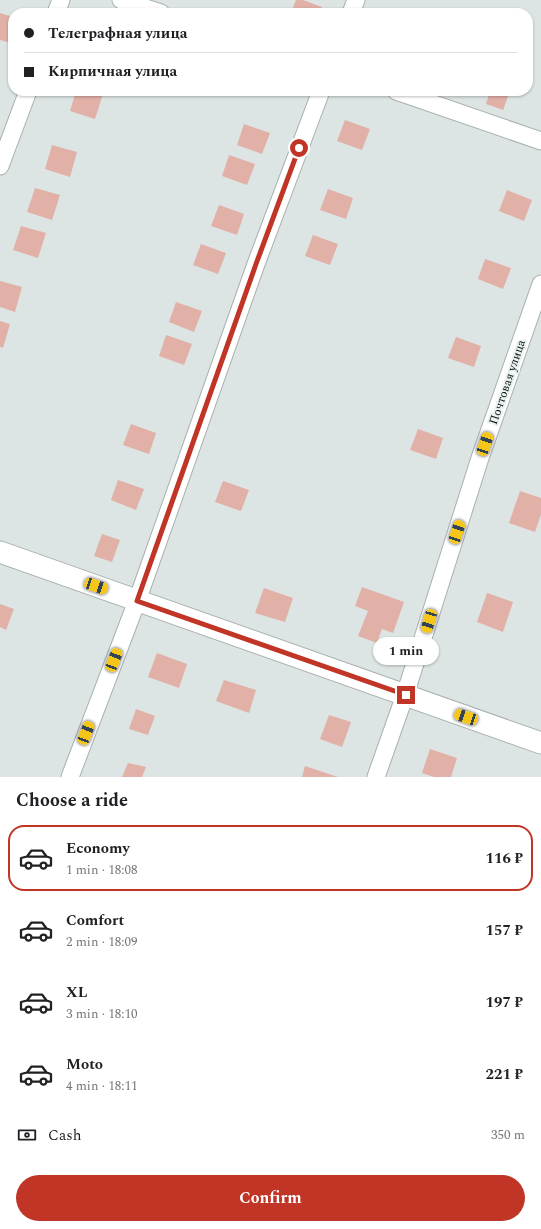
<!DOCTYPE html>
<meta charset="utf-8">
<style>
:root{--surface:#fff;--page:#f2f2f2;--text:#202124;--muted:#757577;--line:#e0e0e0;--accent:#c13526}
body{margin:0;font-family:Spectral,serif;background:var(--page);color:var(--text);height:100vh;display:flex;flex-direction:column;font-size:15px;white-space:nowrap}
*{box-sizing:border-box;margin:0}
p{font-size:13px;color:var(--muted)}
.icon{flex:none;width:22px;height:22px;fill:none;stroke:currentColor;stroke-width:2;stroke-linecap:round;stroke-linejoin:round}
.map{position:relative;height:777px;overflow:hidden}
.panel{display:flex;flex-direction:column;background:var(--surface);flex:1}
.panel>*{flex:none}
.top-card{position:absolute;left:8px;top:8px;width:525px;height:88px;border-radius:16px;box-shadow:0 1px 3px #0004;display:grid;align-content:center;height:88px;padding:0 16px;background:var(--surface)}
.end{position:absolute;width:18px;height:18px;margin:-9px;border:5px solid #c13526;background:#fff;box-shadow:0 0 0 2px #fff}
.from{border-radius:50%}
.bubble{position:absolute;height:28px;border-radius:14px;background:var(--surface);box-shadow:0 1px 3px #0004;font-size:13px;font-weight:700;line-height:28px;text-align:center}
.car{position:absolute;width:12px;height:24px;margin:-12px -6px;border-radius:5px;box-shadow:0 0 3px 1px #0007;background:linear-gradient(#f5c518 24%,#345 0 40%,#f5c518 0 76%,#345 0 86%,#f5c518 0)}
.top-card b{display:flex;align-items:center;gap:14px;height:38px;font-size:15px}
.top-card b+b{border-top:1px solid var(--line)}
.top-card i{width:10px;height:10px;background:var(--text)}
ul{padding:0;list-style:none}
li{display:flex;align-items:center;gap:12px;height:66px;margin:0 8px 6px;padding:0 8px;border:2px solid transparent;border-radius:16px}
li div{flex:1}
li b{display:block;font-size:15px}
li em{font-style:normal;font-weight:700}
li.current{border-color:var(--accent)}
li>.icon{width:36px;height:36px;stroke-width:1.5}
h2{padding:0 16px;font-size:18px;line-height:48px}
.pay{display:flex;align-items:center;gap:10px;height:44px;padding:0 16px;font-size:15px}
.pay p{margin-inline-start:auto}
.button{display:flex;gap:8px;margin-top:auto;padding:8px 16px}
.button a{flex:1;height:46px;border-radius:24px;background:var(--accent);color:#fff;font-size:16px;font-weight:700;line-height:46px;text-align:center}
.map>svg:first-child{display:block}
.building{fill:#e1b0a7}
.lines{fill:none;stroke-linecap:round;stroke-linejoin:round}
.minor-casing{stroke:#a8b1af;stroke-width:19}
.tertiary-casing{stroke:#a8b1af;stroke-width:23}
.minor{stroke:#fff;stroke-width:17}
.tertiary{stroke:#fff;stroke-width:21}
.route{stroke:#c13526;stroke-width:5}
.labels{text-anchor:middle;stroke-width:4;stroke-linejoin:round;paint-order:stroke}
.street-label{font-size:12px;fill:#0f1212;stroke:#e9f2f0}
</style>
<div class="map">
<svg width="541" height="777" viewBox="0 0 541 777">
<rect width="100%" height="100%" fill="#dce5e3"/>
<path class="building" d="M296 0H303L322 7 320 13H291Z
M0 13 13 17V36L11 43 0 40Z
M76 91H92L103 94 95 119 70 111Z
M490 91H510L503 110 486 104Z
M345 120 370 129 362 150 337 141Z
M244 124 270 133 262 154 237 145Z
M52 145 77 152 70 177 45 169Z
M229 155 255 164 247 185 222 176Z
M35 188 60 195 52 220 27 212Z
M328 189 353 198 346 219 320 210Z
M507 190 532 200 524 221 499 211Z
M219 205 244 214 237 235 211 226Z
M21 226 46 233 38 258 13 250Z
M313 235 338 244 330 265 305 256Z
M201 244 226 253 218 274 193 265Z
M485 259 511 268 503 289 478 279Z
M0 281 22 287 15 312 0 307Z
M176 302 202 311 194 332 169 322Z
M0 321 10 324 3 348 0 347Z
M166 335 192 344 184 365 159 356Z
M456 337 481 346 474 367 448 358Z
M131 424 156 433 149 454 123 445Z
M418 429 443 438 436 459 410 450Z
M118 480 144 489 136 510 111 500Z
M223 481 249 490 241 511 215 502Z
M520 491 541 498V514L535 532 509 523Z
M102 534 120 540 112 562 94 556Z
M362 587 404 602 393 633 382 629 377 643 358 636 368 611 355 606Z
M264 588 293 598 285 622 255 613Z
M487 593 513 602 503 632 477 622Z
M0 604 14 609 6 630 0 627Z
M157 653 187 664 179 688 148 677Z
M224 680 256 690 249 713 216 701Z
M136 709 155 716 148 735 129 729Z
M329 715 351 722 342 747 320 739Z
M430 749 457 758 451 777H434L422 773Z
M128 763 146 767 142 777H122Z
M305 766 338 777H302Z"/>
<g class="lines">
<defs>
<path id="minor" d="M121 0 161 13
M56 13 61 0
M351 13 356 0
M396 91 541 141
M0 166 28 91
M70 777 137 601 256 264 321 91
M376 777 405 695 480 458 541 284"/>
<path id="tertiary" d="M0 552 541 743"/>
</defs>
<use href="#minor" class="minor-casing"/>
<use href="#tertiary" class="tertiary-casing"/>
<use href="#minor" class="minor"/>
<use href="#tertiary" class="tertiary"/>
</g>
<g class="lines">
<path class="route" d="M299 148 256 264 137 601 406 695"/>
</g>
<g class="labels">
<g class="street-label">
<text transform="translate(507 382) rotate(-71)" y="4">Почтовая улица</text>
</g>
</g>
</svg>
<i class="end from" style="left:299px;top:148px"></i>
<i class="end" style="left:406px;top:695px"></i>
<div class="bubble" style="left:373px;top:637px;width:66px">1 min</div>
<i class="car" style="left:485px;top:444px;rotate:19deg"></i>
<i class="car" style="left:457px;top:532px;rotate:18deg"></i>
<i class="car" style="left:96px;top:586px;rotate:109deg"></i>
<i class="car" style="left:429px;top:621px;rotate:197deg"></i>
<i class="car" style="left:114px;top:660px;rotate:21deg"></i>
<i class="car" style="left:466px;top:717px;rotate:289deg"></i>
<i class="car" style="left:86px;top:733px;rotate:21deg"></i>
<div class="top-card">
<b><i class="from"></i>Телеграфная улица</b>
<b><i></i>Кирпичная улица</b>
</div>
</div>
<section class="panel">
<h2>Choose a ride</h2>
<ul>
<li class="current"><svg class="icon" aria-label="car" viewBox="0 0 24 24"><path d="M5 17H2v-5l4-1 3-4h7l3 4 3 1v5h-3M9 17h6M6 11h13"/><circle cx="7" cy="17" r="2"/><circle cx="17" cy="17" r="2"/></svg><div><b>Economy</b><p>1 min · 18:08</p></div><em>116 ₽</em></li>
<li><svg class="icon" aria-label="car" viewBox="0 0 24 24"><path d="M5 17H2v-5l4-1 3-4h7l3 4 3 1v5h-3M9 17h6M6 11h13"/><circle cx="7" cy="17" r="2"/><circle cx="17" cy="17" r="2"/></svg><div><b>Comfort</b><p>2 min · 18:09</p></div><em>157 ₽</em></li>
<li><svg class="icon" aria-label="car" viewBox="0 0 24 24"><path d="M5 17H2v-5l4-1 3-4h7l3 4 3 1v5h-3M9 17h6M6 11h13"/><circle cx="7" cy="17" r="2"/><circle cx="17" cy="17" r="2"/></svg><div><b>XL</b><p>3 min · 18:10</p></div><em>197 ₽</em></li>
<li><svg class="icon" aria-label="car" viewBox="0 0 24 24"><path d="M5 17H2v-5l4-1 3-4h7l3 4 3 1v5h-3M9 17h6M6 11h13"/><circle cx="7" cy="17" r="2"/><circle cx="17" cy="17" r="2"/></svg><div><b>Moto</b><p>4 min · 18:11</p></div><em>221 ₽</em></li>
</ul>
<div class="pay"><svg class="icon" aria-label="cash" viewBox="0 0 24 24"><path d="M3 7h18v10H3z"/><circle cx="12" cy="12" r="2"/></svg>Cash<p>350 m</p></div>
<div class="button"><a>Confirm</a></div>
</section>
